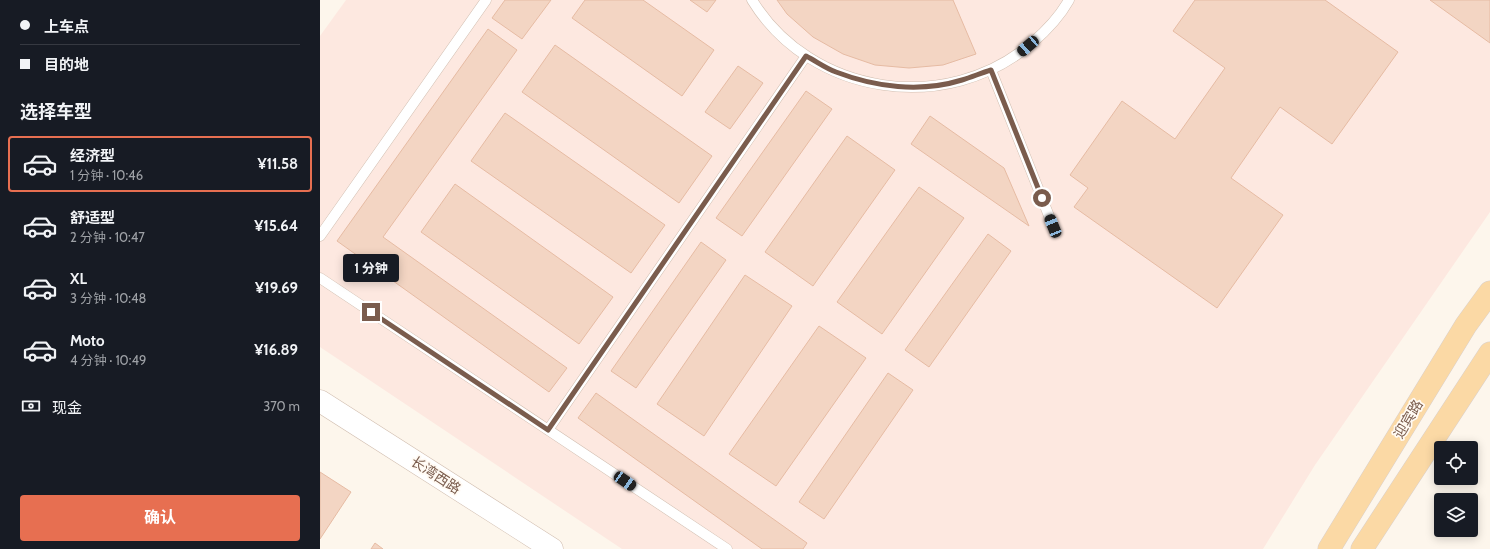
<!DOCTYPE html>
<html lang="zh">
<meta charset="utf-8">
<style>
:root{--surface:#171b24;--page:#20242c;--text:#f1f3f6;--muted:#9ea1a6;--line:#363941;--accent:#e76f51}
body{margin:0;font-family:Cabin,"Noto Sans SC",sans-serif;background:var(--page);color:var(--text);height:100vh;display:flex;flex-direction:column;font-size:15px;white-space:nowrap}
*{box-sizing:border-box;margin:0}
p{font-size:13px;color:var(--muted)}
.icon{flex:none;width:22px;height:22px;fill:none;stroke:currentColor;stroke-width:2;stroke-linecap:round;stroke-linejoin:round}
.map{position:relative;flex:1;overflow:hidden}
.sheet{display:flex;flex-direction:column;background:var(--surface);width:320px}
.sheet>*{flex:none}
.hud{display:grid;align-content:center;height:88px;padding:0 20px;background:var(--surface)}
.buttons{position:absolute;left:1114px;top:441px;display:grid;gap:8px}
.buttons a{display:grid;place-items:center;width:44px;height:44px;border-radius:4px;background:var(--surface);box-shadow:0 2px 10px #0003;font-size:20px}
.end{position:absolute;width:18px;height:18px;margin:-9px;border:5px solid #7a5c4d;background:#fff;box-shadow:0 0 0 2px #fff}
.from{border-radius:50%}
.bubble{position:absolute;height:28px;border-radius:4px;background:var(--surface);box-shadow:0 2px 10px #0003;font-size:13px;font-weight:700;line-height:28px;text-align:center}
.car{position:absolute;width:12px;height:24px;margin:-12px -6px;border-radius:5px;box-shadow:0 0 3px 1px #0007;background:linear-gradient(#222 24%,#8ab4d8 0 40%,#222 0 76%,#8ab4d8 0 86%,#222 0)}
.hud b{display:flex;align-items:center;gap:14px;height:38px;font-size:15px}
.hud b+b{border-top:1px solid var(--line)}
.hud i{width:10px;height:10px;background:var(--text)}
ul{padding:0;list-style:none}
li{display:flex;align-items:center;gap:12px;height:56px;margin:0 8px 6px;padding:0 12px;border:2px solid transparent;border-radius:4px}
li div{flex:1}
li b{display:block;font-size:15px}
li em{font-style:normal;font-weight:700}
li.on{border-color:var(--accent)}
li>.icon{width:36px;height:36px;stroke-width:1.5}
h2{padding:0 20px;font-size:18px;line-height:48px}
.pay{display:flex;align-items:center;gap:10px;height:44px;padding:0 20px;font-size:15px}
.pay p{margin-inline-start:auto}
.button{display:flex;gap:8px;margin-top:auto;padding:8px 20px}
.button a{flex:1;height:46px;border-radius:4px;background:var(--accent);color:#fff;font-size:16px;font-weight:700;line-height:46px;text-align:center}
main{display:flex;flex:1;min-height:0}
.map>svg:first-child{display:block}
.commercial{fill:#fde8e0}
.building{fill:#f3d5c3;stroke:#e6bba3}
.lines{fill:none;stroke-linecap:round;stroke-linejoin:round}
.service-casing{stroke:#d1beb0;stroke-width:11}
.tertiary-casing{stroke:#d1beb0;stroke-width:23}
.primary-casing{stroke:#dad1cd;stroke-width:23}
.service{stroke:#fff;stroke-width:10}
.tertiary{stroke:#fff;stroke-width:22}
.primary{stroke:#fbd9a5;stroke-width:22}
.route{stroke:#7a5c4d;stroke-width:5}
.labels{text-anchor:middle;stroke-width:3.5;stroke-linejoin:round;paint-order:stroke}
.street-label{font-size:14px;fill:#7a5c4d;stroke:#fffaf3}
</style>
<main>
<section class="sheet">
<div class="hud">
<b><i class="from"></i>上车点</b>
<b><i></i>目的地</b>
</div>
<h2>选择车型</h2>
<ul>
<li class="on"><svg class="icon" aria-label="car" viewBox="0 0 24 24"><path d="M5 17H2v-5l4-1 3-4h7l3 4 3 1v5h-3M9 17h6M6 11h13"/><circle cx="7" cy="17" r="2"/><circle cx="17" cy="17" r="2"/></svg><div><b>经济型</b><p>1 分钟 · 10:46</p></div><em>¥11.58</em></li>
<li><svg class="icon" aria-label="car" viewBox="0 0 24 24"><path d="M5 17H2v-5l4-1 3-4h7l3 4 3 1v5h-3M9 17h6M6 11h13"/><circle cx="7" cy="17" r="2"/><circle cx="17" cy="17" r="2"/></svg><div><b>舒适型</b><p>2 分钟 · 10:47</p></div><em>¥15.64</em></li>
<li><svg class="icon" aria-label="car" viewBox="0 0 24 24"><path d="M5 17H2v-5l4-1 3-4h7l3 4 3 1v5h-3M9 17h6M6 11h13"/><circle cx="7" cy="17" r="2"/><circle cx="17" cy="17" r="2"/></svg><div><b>XL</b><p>3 分钟 · 10:48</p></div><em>¥19.69</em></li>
<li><svg class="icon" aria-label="car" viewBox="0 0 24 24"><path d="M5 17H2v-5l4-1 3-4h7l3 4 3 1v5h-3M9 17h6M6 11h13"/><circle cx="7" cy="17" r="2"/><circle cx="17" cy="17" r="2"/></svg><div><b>Moto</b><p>4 分钟 · 10:49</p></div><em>¥16.89</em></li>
</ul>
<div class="pay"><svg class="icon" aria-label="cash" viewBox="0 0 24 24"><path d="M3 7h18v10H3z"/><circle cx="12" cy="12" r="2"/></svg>现金<p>370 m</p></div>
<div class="button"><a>确认</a></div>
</section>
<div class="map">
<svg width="1170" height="549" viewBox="0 0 1170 549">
<rect width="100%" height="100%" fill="#fdf6ec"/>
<path class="commercial" d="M26 0H1170V212L995 465 943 549H302L0 347V36Z"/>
<path class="building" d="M185 0H231L202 39 172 18Z
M265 0H323L394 50 362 96 252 18Z
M370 0H396L387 12Z
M457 0H633L656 54 623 65 589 68 555 65 523 54 493 37 467 14Z
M875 0H1005L1078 52 1012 144 960 107 911 178 963 215 897 308 754 207 768 188 750 175 802 101 855 139 905 68 853 31Z
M1110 0H1170V43Z
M168 29 197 50 63 237 247 368 229 392 17 241Z
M235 45 392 156 359 203 202 92Z
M418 66 443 83 410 129 385 112Z
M486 91 512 109 422 236 396 218Z
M185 113 345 225 311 273 151 161Z
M610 116 684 168 709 226 591 144Z
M527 136 575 170 493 286 445 252Z
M135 184 293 297 259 344 101 232Z
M599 187 644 218 562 334 517 302Z
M668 234 691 251 609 367 585 350Z
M381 242 406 260 316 388 291 371Z
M425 275 472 306 384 436 337 404Z
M499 326 546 358 456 486 409 454Z
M568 373 593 390 504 519 479 502Z
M276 393 487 543 483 549H442L258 418Z
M0 472 31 492 0 539Z
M55 543 63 549H51Z"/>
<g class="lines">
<defs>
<path id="service" d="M432 0C491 96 627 116 712 43 726 31 740 16 749 0
M671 70 733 226
M0 236 166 0
M0 278 407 549
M228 430 486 56"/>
<path id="tertiary" d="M0 401 232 549"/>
<path id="primary" d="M1009 549 1146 325 1170 292
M1042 549 1170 353"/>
</defs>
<use href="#service" class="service-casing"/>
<use href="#tertiary" class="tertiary-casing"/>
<use href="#primary" class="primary-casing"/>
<use href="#service" class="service"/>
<use href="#tertiary" class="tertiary"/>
<use href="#primary" class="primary"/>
</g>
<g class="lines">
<path class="route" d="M51 312 228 430 486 56C496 61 505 68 516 72 555 87 600 93 642 80 652 77 661 73 671 70L722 198"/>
</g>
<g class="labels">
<g class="street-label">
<text transform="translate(1088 419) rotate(-59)" y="5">迎宾路</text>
<text transform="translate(116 475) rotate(33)" y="5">长湾西路</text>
</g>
</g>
</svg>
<div class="buttons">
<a><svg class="icon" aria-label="locate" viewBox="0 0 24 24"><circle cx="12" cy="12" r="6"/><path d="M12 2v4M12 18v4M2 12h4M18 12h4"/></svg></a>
<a><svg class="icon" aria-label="layers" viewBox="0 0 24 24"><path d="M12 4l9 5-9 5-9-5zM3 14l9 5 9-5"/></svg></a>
</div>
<i class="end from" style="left:722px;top:198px"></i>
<i class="end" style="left:51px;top:312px"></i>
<div class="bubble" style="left:23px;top:254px;width:56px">1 分钟</div>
<i class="car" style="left:708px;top:46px;rotate:229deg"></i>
<i class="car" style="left:733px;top:226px;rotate:338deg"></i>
<i class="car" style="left:305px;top:481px;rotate:124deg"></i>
</div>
</main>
